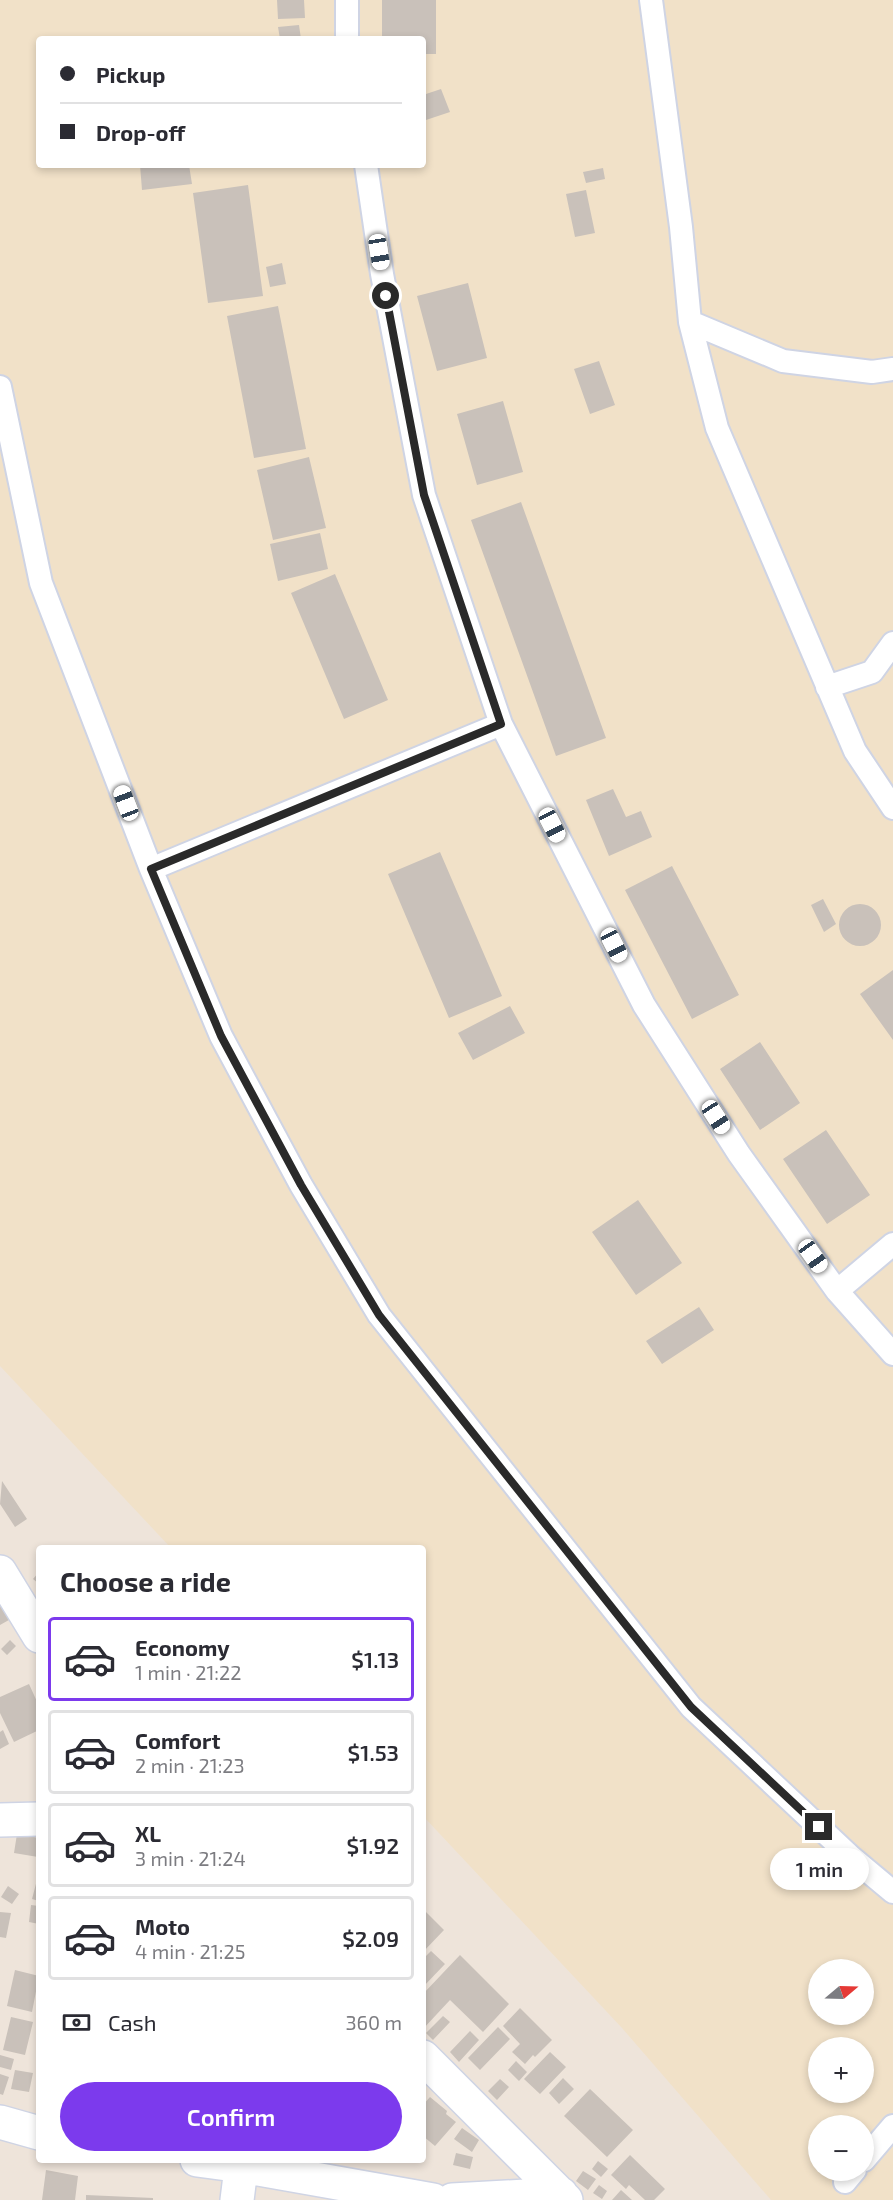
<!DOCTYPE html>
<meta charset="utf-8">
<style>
:root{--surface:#fff;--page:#f2f2f3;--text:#2b2b33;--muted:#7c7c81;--line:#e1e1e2;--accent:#7c3aed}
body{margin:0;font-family:"Exo 2",sans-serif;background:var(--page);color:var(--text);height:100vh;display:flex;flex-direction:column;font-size:22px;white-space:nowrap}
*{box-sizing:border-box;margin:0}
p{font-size:20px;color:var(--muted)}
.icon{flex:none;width:33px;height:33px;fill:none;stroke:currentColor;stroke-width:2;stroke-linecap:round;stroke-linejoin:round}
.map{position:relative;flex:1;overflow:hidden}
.side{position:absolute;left:36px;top:1545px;width:390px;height:618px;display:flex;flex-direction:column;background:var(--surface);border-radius:6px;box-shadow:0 3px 9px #0003}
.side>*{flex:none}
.hud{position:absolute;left:36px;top:36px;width:390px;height:132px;border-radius:6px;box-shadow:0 3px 9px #0003;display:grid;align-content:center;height:132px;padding:0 24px;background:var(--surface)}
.needle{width:39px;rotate:71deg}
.buttons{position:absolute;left:808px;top:1959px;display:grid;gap:12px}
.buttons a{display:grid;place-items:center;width:66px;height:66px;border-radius:50%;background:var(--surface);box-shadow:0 3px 9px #0003;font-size:30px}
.end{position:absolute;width:27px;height:27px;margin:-14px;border:8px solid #2a2a2a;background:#fff;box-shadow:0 0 0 3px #fff}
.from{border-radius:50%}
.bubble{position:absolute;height:42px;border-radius:21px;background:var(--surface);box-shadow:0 3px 9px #0003;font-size:20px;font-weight:600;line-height:42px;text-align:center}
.car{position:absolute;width:18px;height:36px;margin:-18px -9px;border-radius:8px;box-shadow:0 0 4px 2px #0007;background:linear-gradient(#fff 24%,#345 0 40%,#fff 0 76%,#345 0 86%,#fff 0)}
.hud b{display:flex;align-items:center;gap:21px;height:57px;font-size:22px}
.hud b+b{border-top:2px solid var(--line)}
.hud i{width:15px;height:15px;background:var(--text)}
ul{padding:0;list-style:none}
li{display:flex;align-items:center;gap:18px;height:84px;margin:0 12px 9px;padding:0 12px;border:3px solid var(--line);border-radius:6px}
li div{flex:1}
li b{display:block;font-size:22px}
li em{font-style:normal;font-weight:600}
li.on{border-color:var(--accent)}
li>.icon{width:54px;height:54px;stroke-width:1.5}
h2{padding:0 24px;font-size:27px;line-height:72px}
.pay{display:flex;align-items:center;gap:15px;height:66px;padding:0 24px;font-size:22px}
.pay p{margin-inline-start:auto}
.cta{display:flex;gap:12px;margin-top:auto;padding:12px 24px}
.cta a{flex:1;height:69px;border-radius:36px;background:var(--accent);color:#fff;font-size:24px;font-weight:600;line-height:69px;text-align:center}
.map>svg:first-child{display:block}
.education{fill:#f1e1c8;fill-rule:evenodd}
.building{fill:#c9c1ba}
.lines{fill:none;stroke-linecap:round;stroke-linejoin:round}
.lane-casing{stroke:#cfd4e4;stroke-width:26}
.street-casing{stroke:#cfd4e4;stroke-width:36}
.lane{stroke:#fff;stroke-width:22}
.street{stroke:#fff;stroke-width:33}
.route{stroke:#2a2a2a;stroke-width:8}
</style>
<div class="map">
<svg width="893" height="2200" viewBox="0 0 893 2200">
<rect width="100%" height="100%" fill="#eee4da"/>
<path class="education" d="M0 0H893V2200H771L622 2028 423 1816V1548H171L0 1366ZM39 39H423V165H39ZM819 1970H864V2014H819ZM819 2048H864V2092H819ZM819 2126H864V2170H819Z"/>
<path class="building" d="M277 0H304L305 18 278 19Z
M382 0H436V54H423V39H382Z
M299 25 301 39H280L278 27Z
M441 89 450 112 423 121V95Z
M140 165H189L192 184 142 190Z
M603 168 605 179 586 183 583 172Z
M248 185 263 296 208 303 193 193Z
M586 190 595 233 575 237 566 194Z
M282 263 286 284 270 287 266 267Z
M468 283 487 358 437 371 417 296Z
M278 306 306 449 254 458 227 316Z
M599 361 615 405 590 414 574 369Z
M503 401 523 472 477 485 457 414Z
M309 457 326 528 273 540 257 470Z
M521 502 606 738 556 756 471 520Z
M320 533 328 569 278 581 270 544Z
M335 574 388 700 344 719 291 593Z
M613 789 626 817 641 811 652 837 609 856 586 800Z
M440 852 502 996 449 1018 388 874Z
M672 866 739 995 692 1019 625 890Z
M823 899 836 924 824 932 811 905Z
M839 925a21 21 0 1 1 42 0a21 21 0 1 1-42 0Z
M893 970V1040L860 994Z
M510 1006 525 1033 473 1060 458 1033Z
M760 1042 800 1103 760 1130 720 1069Z
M826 1130 870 1195 827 1224 783 1159Z
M638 1200 682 1263 636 1295 592 1232Z
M699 1307 714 1330 662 1364 646 1341Z
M2 1481 27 1519 15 1527 0 1504Z
M39 1572V1584L33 1579Z
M0 1583 16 1616 0 1625Z
M10 1640 16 1646 7 1655 1 1649Z
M29 1684 39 1706V1730L14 1742 0 1713V1697Z
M3 1730 9 1744 0 1749V1732Z
M17 1834 39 1838 38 1857 14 1853Z
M38 1876H39V1901L32 1899Z
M8 1886 19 1894 12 1904 1 1897Z
M31 1905 39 1906V1924L29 1922Z
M423 1909 444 1930 423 1952Z
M0 1912 11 1913 6 1938 0 1937Z
M431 1951 445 1964 423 1987V1959Z
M460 1955 509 2004 483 2032 450 2000 423 2029V1994Z
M15 1970 39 1976 32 2012 7 2006Z
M520 2008 552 2040 535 2057 533 2055 525 2064 512 2052 520 2044 503 2026Z
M443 2016 450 2022 433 2040 426 2033Z
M11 2017 33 2022 25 2055 3 2050Z
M498 2027 510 2039 480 2070 468 2058Z
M470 2031 479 2040 459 2062 450 2052Z
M550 2052 566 2067 540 2094 524 2079Z
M0 2055 14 2059 11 2070 0 2067Z
M516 2061 527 2072 519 2081 508 2070Z
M15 2070 33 2073 29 2092 11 2089Z
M0 2074 9 2077 3 2095 0 2094Z
M563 2078 574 2089 559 2104 549 2093Z
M500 2079 509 2087 497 2100 488 2091Z
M590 2089 633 2130 607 2157 564 2116Z
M430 2097 447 2111 446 2114 456 2122 435 2146 423 2136V2126L426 2122 423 2119V2105Z
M462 2128 479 2140 472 2152 454 2139Z
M456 2153 473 2157 470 2169 453 2165Z
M630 2155 665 2189 654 2200H645L629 2185 626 2189 611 2175Z
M598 2161 608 2169 601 2177 592 2169Z
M46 2170 78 2176 75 2200H42Z
M583 2171 596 2179 588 2190 576 2181Z
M599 2185 607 2191 602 2199 593 2193Z
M621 2190 632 2200H612Z
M86 2195 153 2198V2200H86Z"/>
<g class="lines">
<defs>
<path id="lane" d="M651 0 681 227 690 322 717 428 855 751 893 808
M347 39V0
M366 165 382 274 424 495 501 724 644 1005 739 1154 837 1291 893 1354
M690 322 783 361 872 372 893 369
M0 387 41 583 151 869 221 1036 301 1185 379 1315 691 1707 851 1857 893 1892
M827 687 872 672 893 643
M151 869 501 724
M837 1291 893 1244
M864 2160 893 2126
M845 2182 855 2170"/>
<path id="street" d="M0 1572 39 1636
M0 1820 39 1819
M423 2057 566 2200
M0 2122 39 2133
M197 2160 242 2166 433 2200
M237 2200 242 2160
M452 2200 561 2194"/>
</defs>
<use href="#lane" class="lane-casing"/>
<use href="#street" class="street-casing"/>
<use href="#lane" class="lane"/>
<use href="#street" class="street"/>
</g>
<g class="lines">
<path class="route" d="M386 296 424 495 501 724 151 869 221 1036 301 1185 379 1315 691 1707 819 1827"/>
</g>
</svg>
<div class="buttons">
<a><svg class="needle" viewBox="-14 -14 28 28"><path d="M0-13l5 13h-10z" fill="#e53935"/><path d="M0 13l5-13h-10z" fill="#7c7c81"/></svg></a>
<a>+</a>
<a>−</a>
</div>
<i class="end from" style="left:386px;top:296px"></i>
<i class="end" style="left:819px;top:1827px"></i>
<div class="bubble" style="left:770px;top:1848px;width:99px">1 min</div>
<i class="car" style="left:379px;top:252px;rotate:171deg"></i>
<i class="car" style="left:126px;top:803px;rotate:339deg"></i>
<i class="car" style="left:552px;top:825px;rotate:153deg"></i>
<i class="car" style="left:614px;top:945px;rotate:153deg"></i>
<i class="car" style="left:716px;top:1117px;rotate:147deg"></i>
<i class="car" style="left:813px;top:1256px;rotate:145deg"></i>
<div class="hud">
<b><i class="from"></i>Pickup</b>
<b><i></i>Drop-off</b>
</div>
<section class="side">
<h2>Choose a ride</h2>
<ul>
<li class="on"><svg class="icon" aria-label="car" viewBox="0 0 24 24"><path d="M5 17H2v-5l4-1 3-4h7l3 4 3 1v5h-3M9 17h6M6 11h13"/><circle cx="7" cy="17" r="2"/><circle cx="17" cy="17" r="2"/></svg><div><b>Economy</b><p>1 min · 21:22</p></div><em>$1.13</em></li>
<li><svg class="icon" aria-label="car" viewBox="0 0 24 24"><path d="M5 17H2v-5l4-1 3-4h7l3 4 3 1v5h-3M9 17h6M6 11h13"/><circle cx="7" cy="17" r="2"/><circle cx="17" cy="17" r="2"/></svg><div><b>Comfort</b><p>2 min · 21:23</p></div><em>$1.53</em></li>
<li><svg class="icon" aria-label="car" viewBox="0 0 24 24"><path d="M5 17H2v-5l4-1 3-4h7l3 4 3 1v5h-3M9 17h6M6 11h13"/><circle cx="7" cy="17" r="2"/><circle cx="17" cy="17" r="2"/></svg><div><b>XL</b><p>3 min · 21:24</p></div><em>$1.92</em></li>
<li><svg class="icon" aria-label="car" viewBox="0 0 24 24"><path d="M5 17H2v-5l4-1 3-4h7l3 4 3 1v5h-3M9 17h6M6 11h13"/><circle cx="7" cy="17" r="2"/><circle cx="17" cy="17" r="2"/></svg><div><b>Moto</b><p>4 min · 21:25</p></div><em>$2.09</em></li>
</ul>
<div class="pay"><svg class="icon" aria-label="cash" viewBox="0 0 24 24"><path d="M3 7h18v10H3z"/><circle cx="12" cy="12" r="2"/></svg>Cash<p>360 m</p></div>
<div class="cta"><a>Confirm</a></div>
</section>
</div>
